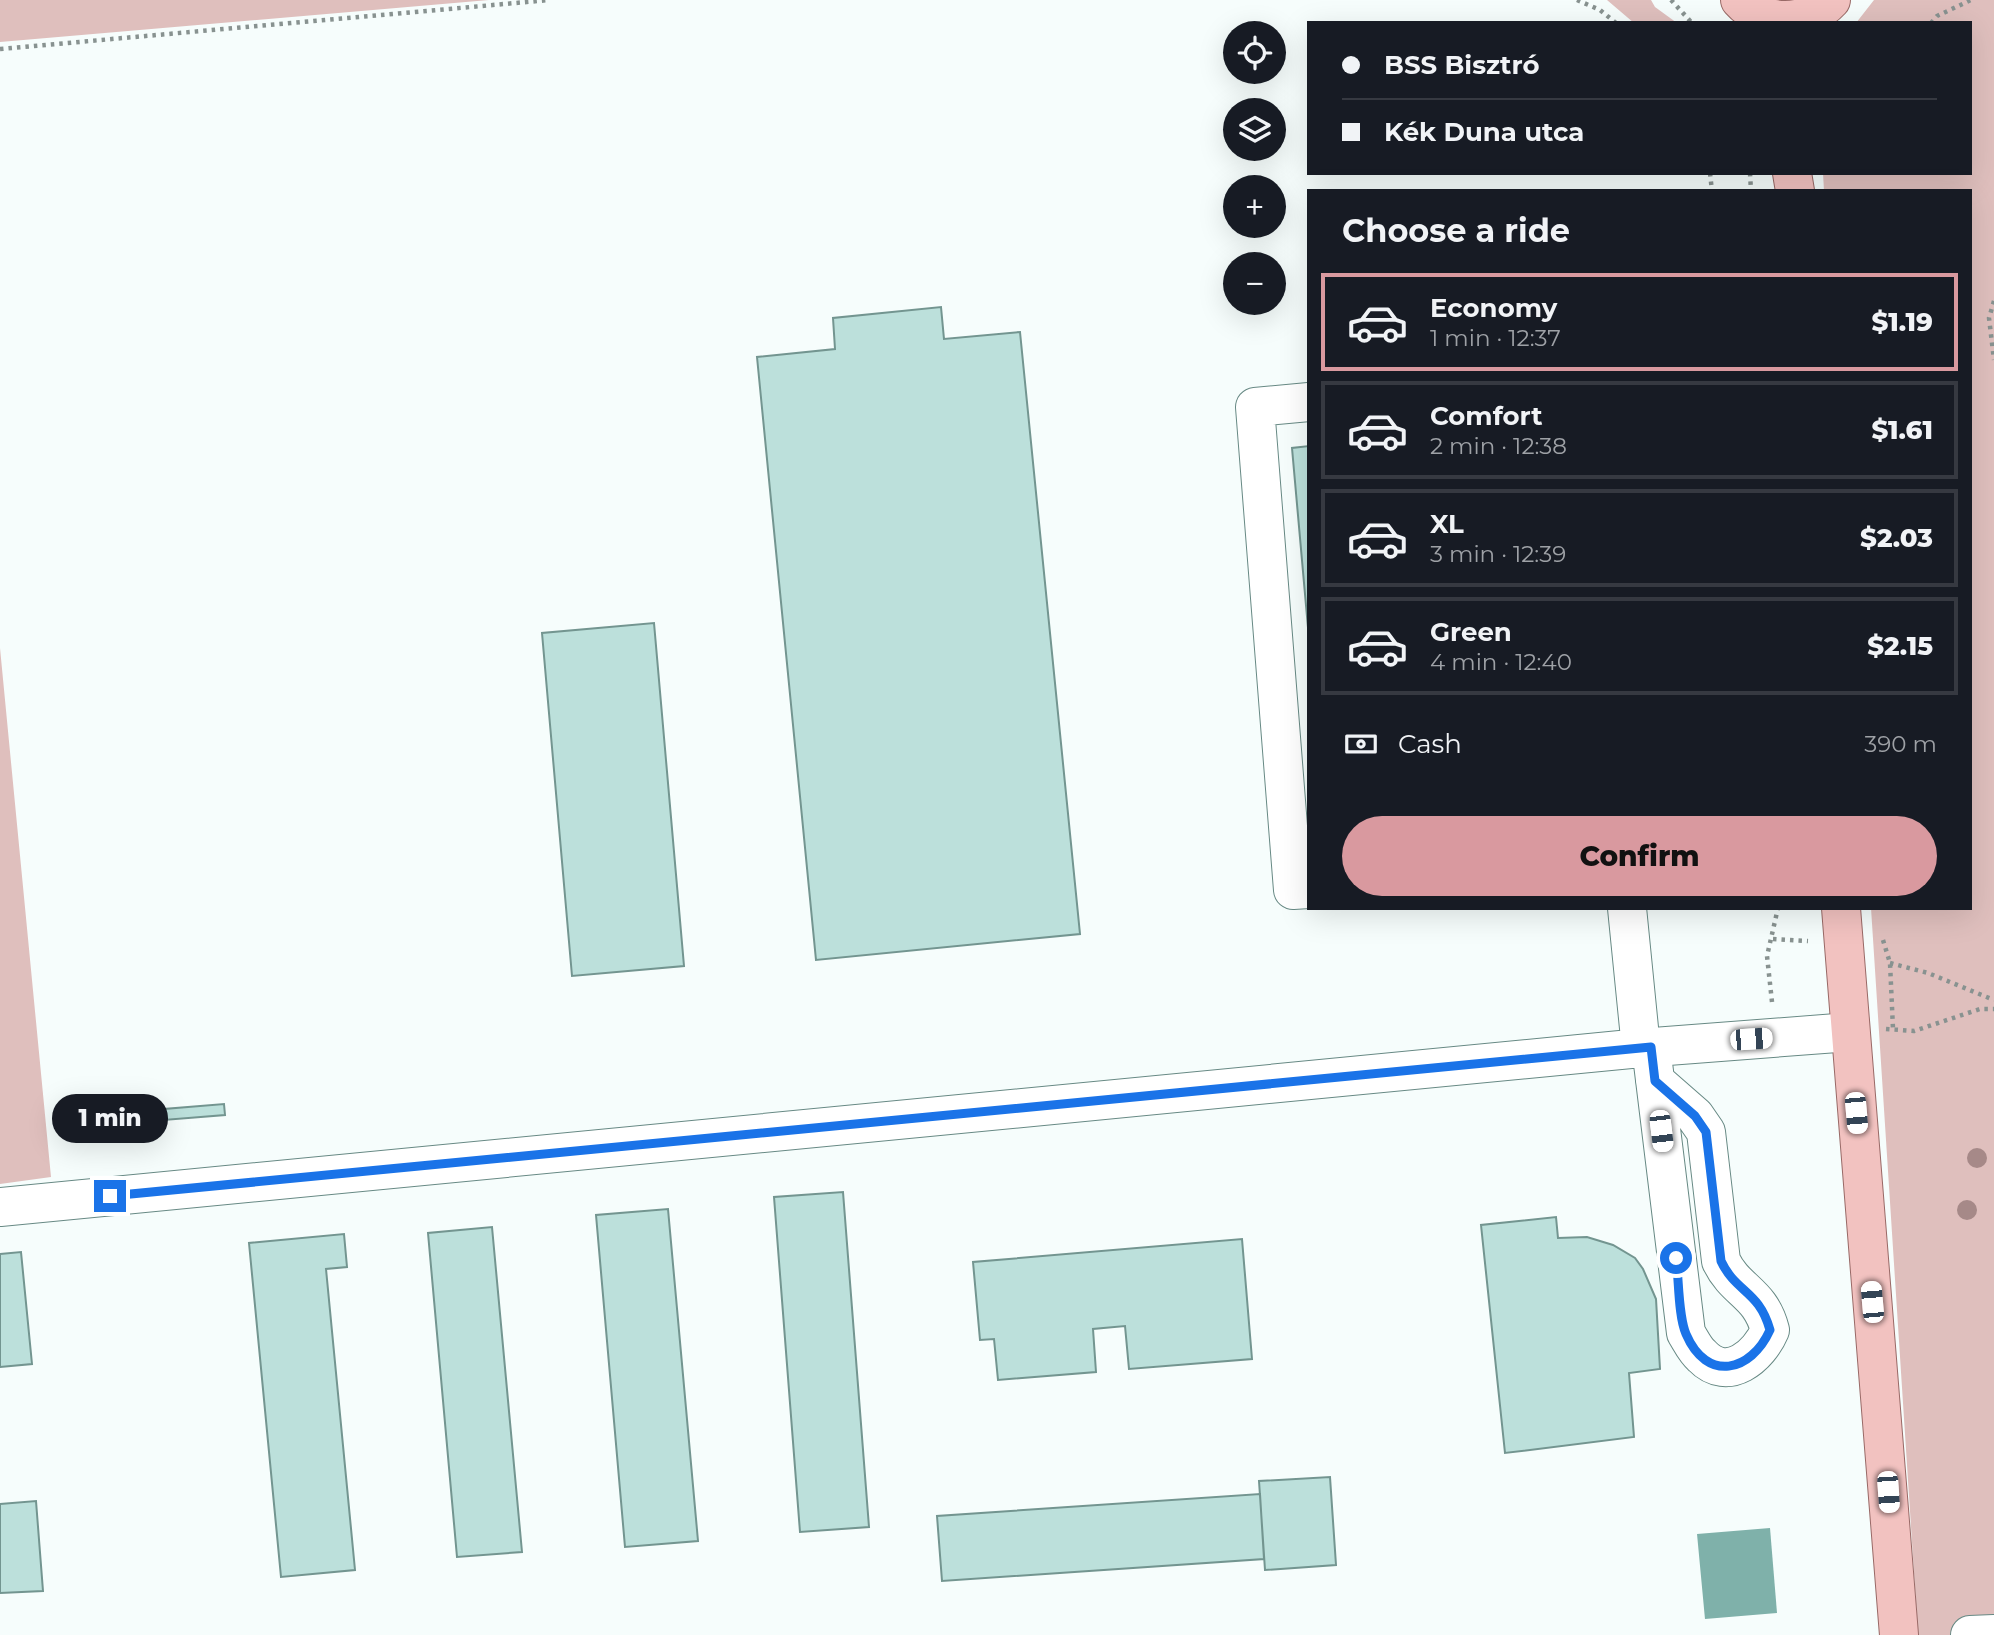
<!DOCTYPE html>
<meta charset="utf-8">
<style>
:root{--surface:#171b24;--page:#242831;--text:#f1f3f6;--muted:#9ea1a6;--line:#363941;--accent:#d9999f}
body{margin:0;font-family:Montserrat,sans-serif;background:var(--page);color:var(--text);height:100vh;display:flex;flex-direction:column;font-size:26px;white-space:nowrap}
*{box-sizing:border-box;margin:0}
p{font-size:23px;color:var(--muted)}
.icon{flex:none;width:38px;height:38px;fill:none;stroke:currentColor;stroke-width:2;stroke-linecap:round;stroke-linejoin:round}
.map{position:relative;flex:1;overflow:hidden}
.side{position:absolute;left:1307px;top:189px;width:665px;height:721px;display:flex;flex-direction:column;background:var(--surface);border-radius:0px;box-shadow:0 7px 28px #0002}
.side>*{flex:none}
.top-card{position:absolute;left:1307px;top:21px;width:665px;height:154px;border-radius:0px;box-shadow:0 7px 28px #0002;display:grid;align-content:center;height:154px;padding:0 35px;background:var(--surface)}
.buttons{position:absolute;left:1223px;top:21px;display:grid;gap:14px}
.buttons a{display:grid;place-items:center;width:63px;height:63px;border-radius:50%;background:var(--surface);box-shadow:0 7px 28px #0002;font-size:35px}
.end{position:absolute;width:32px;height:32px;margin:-16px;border:9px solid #1a73e8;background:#fff;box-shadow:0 0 0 4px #fff}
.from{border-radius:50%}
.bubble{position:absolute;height:49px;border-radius:24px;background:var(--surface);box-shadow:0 7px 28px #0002;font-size:23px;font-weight:800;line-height:49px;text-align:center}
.car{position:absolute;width:21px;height:42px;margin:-21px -10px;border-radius:9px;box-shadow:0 0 5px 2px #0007;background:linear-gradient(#fff 24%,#345 0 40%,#fff 0 76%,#345 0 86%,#fff 0)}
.top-card b{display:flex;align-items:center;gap:24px;height:66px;font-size:26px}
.top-card b+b{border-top:2px solid var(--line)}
.top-card i{width:18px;height:18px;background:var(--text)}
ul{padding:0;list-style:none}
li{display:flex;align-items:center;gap:21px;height:98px;margin:0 14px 10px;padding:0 21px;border:4px solid var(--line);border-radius:0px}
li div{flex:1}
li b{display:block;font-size:26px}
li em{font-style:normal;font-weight:800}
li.selected{border-color:var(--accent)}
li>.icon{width:63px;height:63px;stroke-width:1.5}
h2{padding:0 35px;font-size:32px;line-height:84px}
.pay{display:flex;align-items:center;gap:18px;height:77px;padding:0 35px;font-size:26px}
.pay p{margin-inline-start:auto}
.button{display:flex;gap:14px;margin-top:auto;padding:14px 35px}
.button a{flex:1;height:80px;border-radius:42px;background:var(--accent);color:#111;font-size:28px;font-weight:800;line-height:80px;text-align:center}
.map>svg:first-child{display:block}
.green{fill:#dfbfbd}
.water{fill:#7fb1aa}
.building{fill:#bce0db;stroke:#739590;stroke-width:2}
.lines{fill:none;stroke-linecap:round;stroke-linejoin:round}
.minor-casing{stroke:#678984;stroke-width:40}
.major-casing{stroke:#986966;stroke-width:40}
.path{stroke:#889290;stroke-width:4.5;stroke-dasharray:3.5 5;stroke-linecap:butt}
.minor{stroke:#fff;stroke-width:38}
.major{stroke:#f2c2c0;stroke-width:38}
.tree{fill:#a68988}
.route{stroke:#1a73e8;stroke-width:9}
</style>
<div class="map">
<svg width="1994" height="1635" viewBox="0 0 1994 1635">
<rect width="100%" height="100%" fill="#f6fdfc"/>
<path class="green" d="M0 0H489L0 42Z
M1607 0H1651L1655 7 1677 23H1634Z
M1874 0H1994V1635H1918L1871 908H1970V191H1824L1823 173H1970V23H1856Z
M0 648 51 1177 0 1184Z"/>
<path class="water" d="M1770 1528 1777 1613 1705 1619 1697 1534Z"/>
<path class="building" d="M941 307 944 339 1020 332 1080 934 816 960 757 357 835 349 833 318Z
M1309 446V639L1292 448Z
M654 623 684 966 572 976 542 633Z
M224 1104 225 1115 164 1120V1109Z
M843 1192 869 1527 800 1532 774 1197Z
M668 1209 698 1541 625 1547 596 1215Z
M1556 1217 1558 1238 1587 1237 1613 1245 1635 1258 1643 1269 1656 1299 1660 1369 1629 1373 1634 1437 1505 1453 1481 1225Z
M492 1227 522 1552 457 1557 428 1233Z
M344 1234 347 1267 326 1269 355 1570 281 1577 249 1243Z
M1242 1239 1252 1359 1129 1369 1125 1326 1093 1329 1096 1372 998 1380 994 1339 980 1340 973 1262Z
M21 1252 32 1364 0 1367V1254Z
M1330 1477 1336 1565 1265 1570 1259 1481Z
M1260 1494 1264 1559 942 1581 937 1516Z
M36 1501 43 1591 0 1593V1504Z"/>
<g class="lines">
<defs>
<path id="minor" d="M1309 402 1255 407 1293 890 1309 889
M1627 908 1641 1048
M1651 1047 1686 1333C1691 1341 1695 1350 1702 1356 1728 1383 1759 1356 1770 1330 1760 1292 1736 1292 1721 1261L1706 1132 1695 1116 1655 1081
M0 1207 1641 1048 1850 1032
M1970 1635 1994 1634"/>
<path id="major" d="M1740 0C1764 27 1807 26 1831 0
M1792 173 1795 191
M1841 908 1899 1635"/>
</defs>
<use href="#minor" class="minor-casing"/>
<use href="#major" class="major-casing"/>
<path class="path" d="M1577 0 1600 10 1616 23
M1671 0 1692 23
M1931 23 1937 16 1971 0
M0 49 549 0
M1710 173 1712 191
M1750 173 1751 191
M1994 301 1989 318 1994 360
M1773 939 1808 941
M1883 940 1890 963 1893 1029
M1890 963 1928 973 1994 1000
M1772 1002 1767 956 1778 908
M1886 1029 1914 1031 1980 1009H1994"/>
<use href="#minor" class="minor"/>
<use href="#major" class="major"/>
</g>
<g class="tree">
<circle cx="1977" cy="1158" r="10"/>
<circle cx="1967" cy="1210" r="10"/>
</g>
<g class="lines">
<path class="route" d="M110 1196 1651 1047 1655 1081 1695 1116 1706 1132 1721 1261C1736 1293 1759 1290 1770 1330 1751 1372 1707 1383 1686 1334 1678 1316 1679 1278 1676 1258"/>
</g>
</svg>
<div class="buttons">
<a><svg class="icon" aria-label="locate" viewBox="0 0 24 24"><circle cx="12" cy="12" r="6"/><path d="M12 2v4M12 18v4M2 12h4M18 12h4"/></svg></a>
<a><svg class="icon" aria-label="layers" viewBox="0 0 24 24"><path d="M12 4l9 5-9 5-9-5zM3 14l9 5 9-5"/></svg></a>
<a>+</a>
<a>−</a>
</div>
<i class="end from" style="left:1676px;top:1258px"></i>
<i class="end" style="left:110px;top:1196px"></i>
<div class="bubble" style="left:52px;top:1094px;width:116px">1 min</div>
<i class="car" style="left:1751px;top:1039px;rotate:86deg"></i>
<i class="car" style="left:1856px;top:1113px;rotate:175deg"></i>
<i class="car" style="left:1661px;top:1131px;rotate:173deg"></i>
<i class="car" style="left:1872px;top:1302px;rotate:355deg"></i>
<i class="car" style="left:1888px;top:1492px;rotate:176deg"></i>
<div class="top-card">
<b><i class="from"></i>BSS Bisztró</b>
<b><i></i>Kék Duna utca</b>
</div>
<section class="side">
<h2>Choose a ride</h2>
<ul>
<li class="selected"><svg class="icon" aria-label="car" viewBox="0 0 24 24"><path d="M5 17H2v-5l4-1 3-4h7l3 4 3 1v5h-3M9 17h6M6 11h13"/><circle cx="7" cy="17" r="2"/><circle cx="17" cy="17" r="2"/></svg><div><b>Economy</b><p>1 min · 12:37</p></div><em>$1.19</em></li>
<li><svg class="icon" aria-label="car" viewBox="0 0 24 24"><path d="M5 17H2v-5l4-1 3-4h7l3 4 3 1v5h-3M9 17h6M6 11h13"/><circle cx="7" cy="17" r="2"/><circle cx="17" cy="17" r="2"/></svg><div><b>Comfort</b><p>2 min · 12:38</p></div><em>$1.61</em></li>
<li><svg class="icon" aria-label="car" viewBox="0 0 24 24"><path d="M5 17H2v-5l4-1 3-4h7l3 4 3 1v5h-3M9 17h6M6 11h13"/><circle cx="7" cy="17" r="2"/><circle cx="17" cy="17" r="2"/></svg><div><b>XL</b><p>3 min · 12:39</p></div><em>$2.03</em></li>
<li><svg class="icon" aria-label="car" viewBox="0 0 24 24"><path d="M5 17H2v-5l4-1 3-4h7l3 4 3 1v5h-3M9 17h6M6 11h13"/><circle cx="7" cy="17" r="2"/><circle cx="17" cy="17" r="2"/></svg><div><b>Green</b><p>4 min · 12:40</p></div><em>$2.15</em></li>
</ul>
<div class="pay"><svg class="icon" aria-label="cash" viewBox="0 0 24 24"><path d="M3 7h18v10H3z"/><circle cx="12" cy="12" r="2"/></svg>Cash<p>390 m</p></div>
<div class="button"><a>Confirm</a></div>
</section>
</div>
